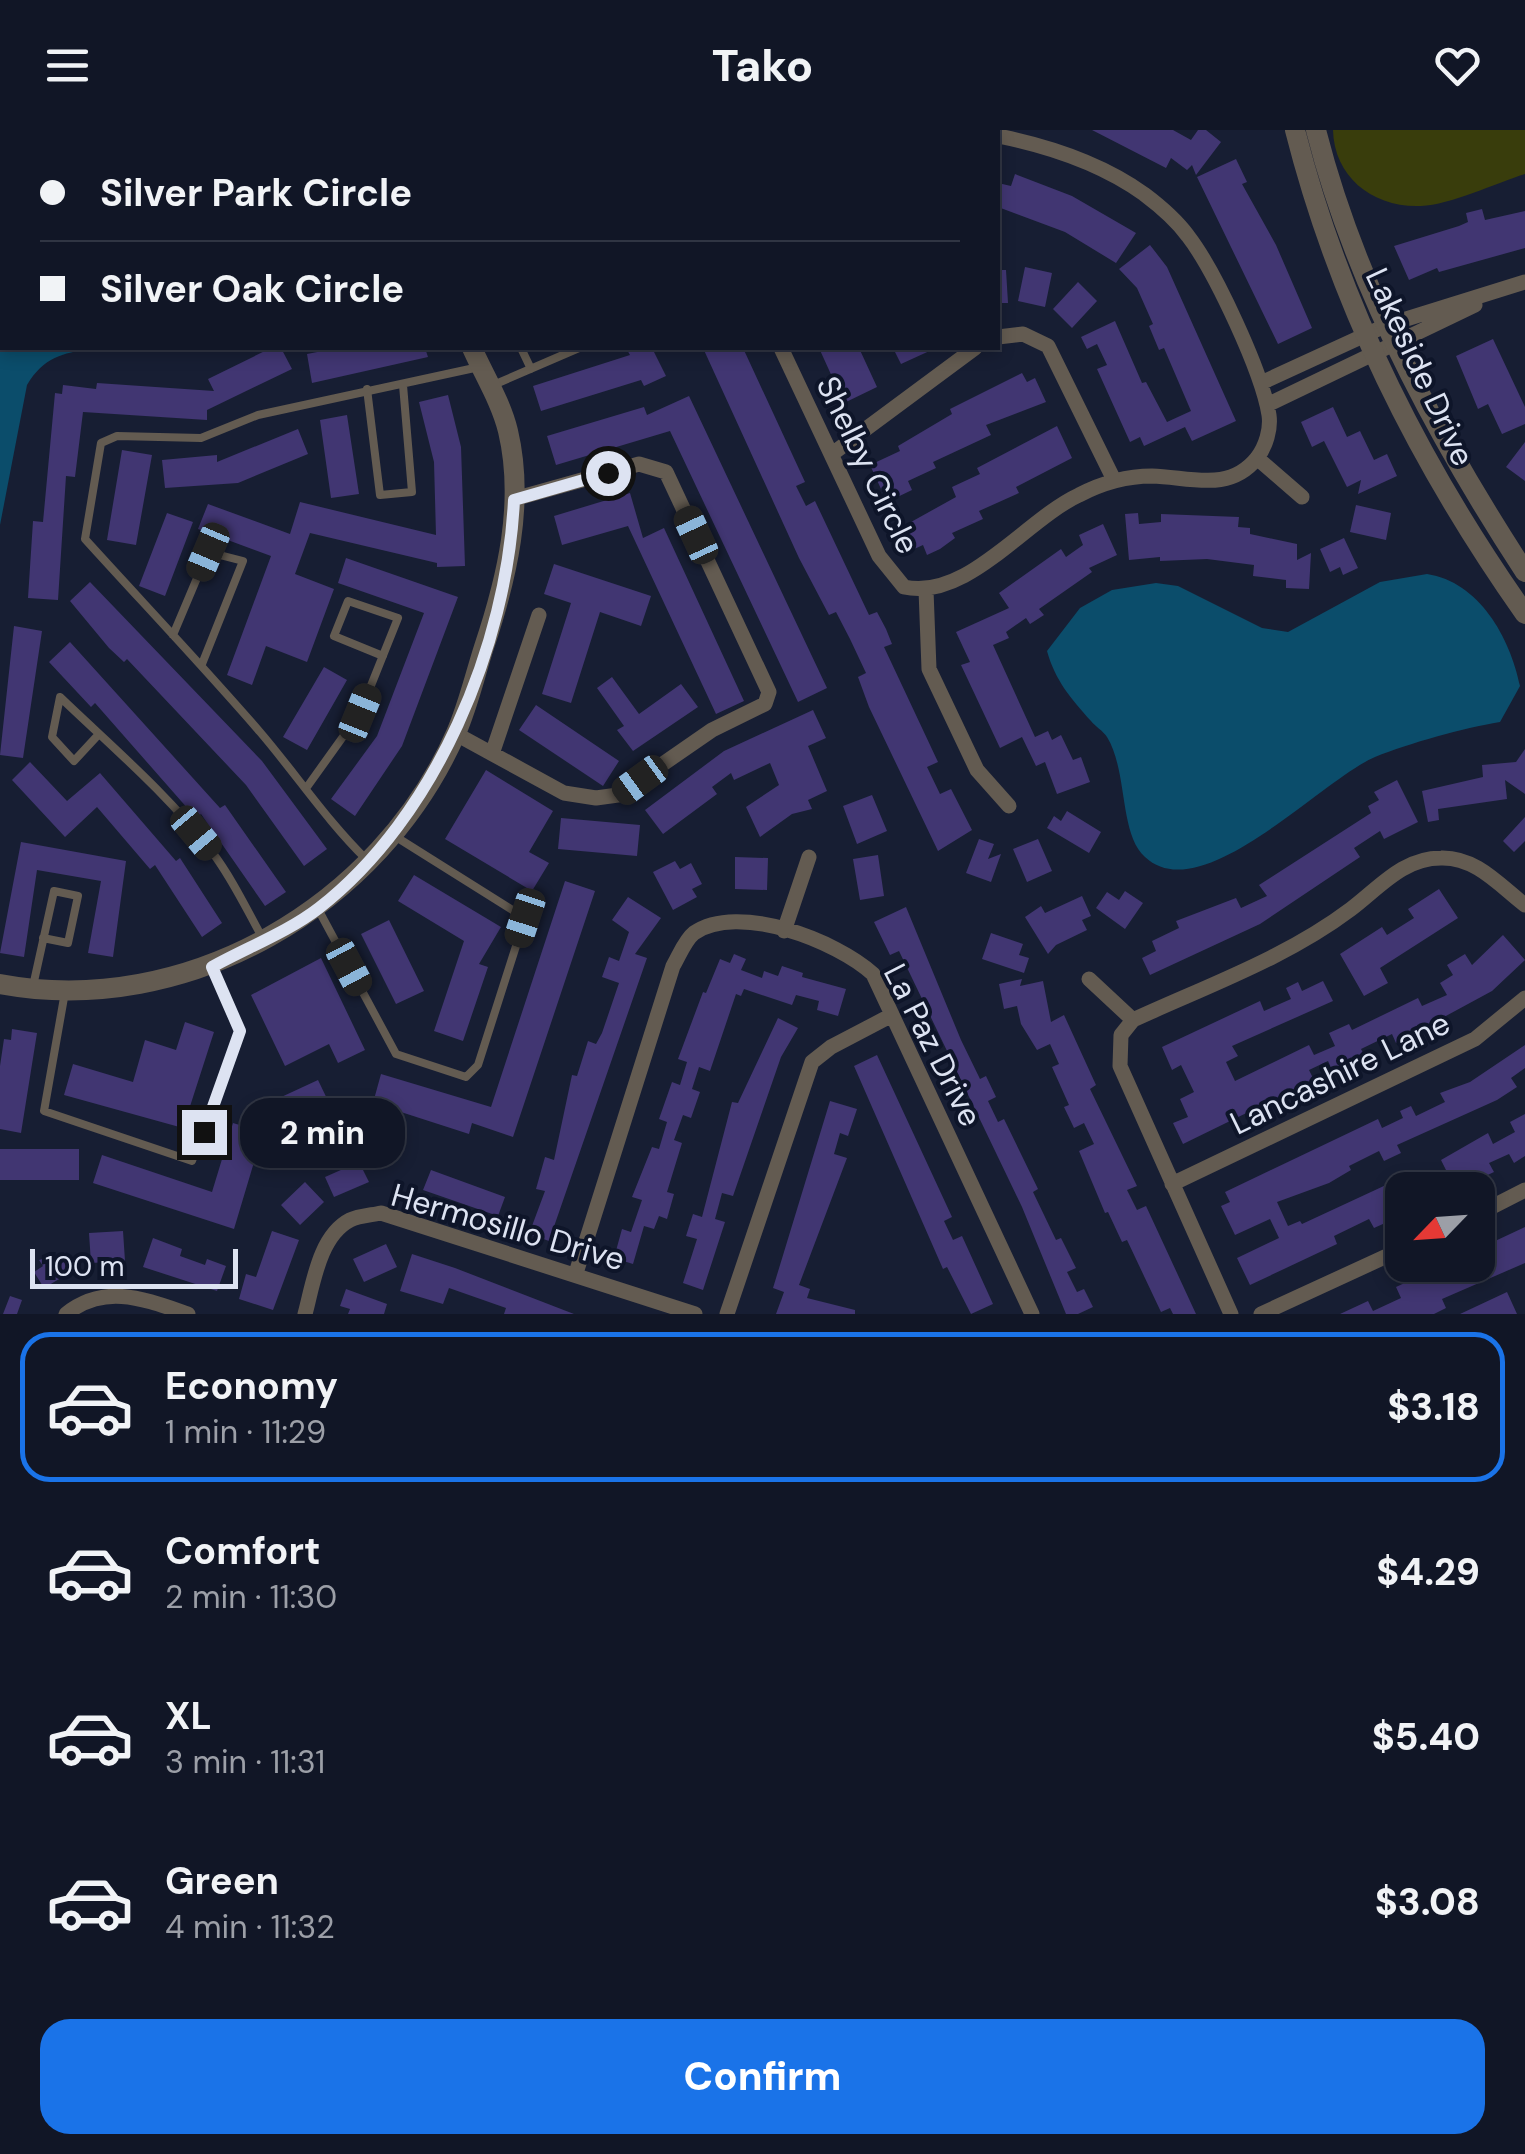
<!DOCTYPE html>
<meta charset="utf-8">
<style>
:root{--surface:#111626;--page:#1a1f2e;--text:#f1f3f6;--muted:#9c9fa7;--line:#303543;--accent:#1a73e8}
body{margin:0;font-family:"DM Sans",sans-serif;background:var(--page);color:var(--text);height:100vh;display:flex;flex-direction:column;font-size:38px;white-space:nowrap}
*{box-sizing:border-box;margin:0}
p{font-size:32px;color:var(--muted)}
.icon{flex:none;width:55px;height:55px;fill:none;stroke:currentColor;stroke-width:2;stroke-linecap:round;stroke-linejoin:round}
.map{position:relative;height:1184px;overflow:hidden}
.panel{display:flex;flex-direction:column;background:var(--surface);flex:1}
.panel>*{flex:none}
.banner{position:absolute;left:0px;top:0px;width:1000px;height:220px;box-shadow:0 5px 15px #0003,0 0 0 2px var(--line);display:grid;align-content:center;height:220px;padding:0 40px;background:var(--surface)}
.needle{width:65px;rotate:245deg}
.tools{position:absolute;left:1385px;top:1042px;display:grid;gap:20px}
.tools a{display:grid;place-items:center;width:110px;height:110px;border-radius:20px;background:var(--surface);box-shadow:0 5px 15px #0003,0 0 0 2px var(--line);font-size:50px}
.scale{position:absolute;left:30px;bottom:25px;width:208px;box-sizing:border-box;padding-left:10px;border:5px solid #dde3f2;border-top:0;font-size:28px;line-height:35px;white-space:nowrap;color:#dde3f2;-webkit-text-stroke:8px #0e1529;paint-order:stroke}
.end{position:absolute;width:45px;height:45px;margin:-22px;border:12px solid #dde3f2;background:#111;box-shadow:0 0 0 5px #111}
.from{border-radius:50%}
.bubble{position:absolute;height:70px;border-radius:30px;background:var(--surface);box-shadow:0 5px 15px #0003,0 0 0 2px var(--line);font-size:32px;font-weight:800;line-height:70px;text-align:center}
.car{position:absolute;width:30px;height:60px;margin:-30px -15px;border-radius:12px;box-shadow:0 0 8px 2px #0007;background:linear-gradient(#222 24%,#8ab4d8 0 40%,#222 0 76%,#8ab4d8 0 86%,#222 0)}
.banner b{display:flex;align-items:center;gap:35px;height:95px;font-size:38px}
.banner b+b{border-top:2px solid var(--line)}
.banner i{width:25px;height:25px;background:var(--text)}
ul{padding:18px 0 0;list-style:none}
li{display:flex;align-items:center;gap:30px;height:150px;margin:0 20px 15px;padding:0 20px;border:5px solid transparent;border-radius:30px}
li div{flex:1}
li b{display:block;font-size:38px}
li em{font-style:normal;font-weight:800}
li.active{border-color:var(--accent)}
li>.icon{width:90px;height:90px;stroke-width:1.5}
.primary-button{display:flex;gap:20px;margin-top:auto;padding:20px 40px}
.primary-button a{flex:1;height:115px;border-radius:30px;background:var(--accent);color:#fff;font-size:40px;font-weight:800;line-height:115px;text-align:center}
header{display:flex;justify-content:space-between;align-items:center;height:130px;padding:0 40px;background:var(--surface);font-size:45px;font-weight:800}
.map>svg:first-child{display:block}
.green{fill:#393d0c}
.water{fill:#0b4d6b}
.building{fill:#413672}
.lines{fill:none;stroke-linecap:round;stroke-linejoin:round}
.service{stroke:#635b51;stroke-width:8}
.minor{stroke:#635b51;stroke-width:15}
.tertiary{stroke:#635b51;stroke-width:20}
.route{stroke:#dde3f2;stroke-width:12}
.labels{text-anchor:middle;stroke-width:8;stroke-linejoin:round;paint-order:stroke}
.street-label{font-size:32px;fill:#dde3f2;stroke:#0e1529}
</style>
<header><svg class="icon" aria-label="menu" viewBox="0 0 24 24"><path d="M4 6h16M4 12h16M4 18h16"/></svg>Tako<svg class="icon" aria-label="heart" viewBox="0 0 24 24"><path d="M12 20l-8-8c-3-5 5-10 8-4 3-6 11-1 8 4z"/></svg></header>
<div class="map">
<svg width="1525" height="1184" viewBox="0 0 1525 1184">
<rect width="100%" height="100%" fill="#171e33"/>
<path class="green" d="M1333 0H1525V44C1496 53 1450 75 1421 76 1373 78 1334 47 1333 0Z"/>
<path class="water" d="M0 0 133 2H2V218H92C61 224 44 227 27 255L0 395Z
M1427 444C1479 452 1510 507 1520 556L1500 592C1463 598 1410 613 1375 627 1321 650 1201 780 1145 727 1119 704 1128 641 1107 607 1103 601 1095 596 1091 591 1071 569 1055 550 1047 521L1080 478 1112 460 1156 453 1178 456 1262 498 1288 502 1380 452Z"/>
<path class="building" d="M1092 0H1173L1191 10 1198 0H1206L1221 12 1196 45 1192 35 1187 40 1171 28 1166 38Z
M1236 29 1247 52 1242 54 1276 115 1312 198 1278 214 1197 47Z
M1015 44 1072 66 1136 103 1116 133 1065 102 998 77V53L1011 56Z
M1482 79 1485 90 1525 81V118L1439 142 1437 138 1409 150 1394 116 1459 96 1468 92 1466 83Z
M1150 115 1167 137 1236 291 1192 311 1185 297 1144 316 1140 307 1130 312 1097 239 1107 235 1097 214 1087 219 1081 207 1115 191 1142 253 1146 252 1167 292 1191 281 1164 218 1159 220 1149 196 1153 194 1137 158 1119 139Z
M1025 137 1052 143 1045 177 1018 171Z
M998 140H1006L1008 173H998Z
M1078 152 1097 171 1072 198 1053 179Z
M1493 209 1525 277V294L1502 304 1488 274 1478 279 1456 226Z
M271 218H281L292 239 207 280V290L83 282 75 347 66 346 58 470 28 468 33 391 43 392 55 263 62 264 63 255 96 259 97 253 214 261 208 249Z
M338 218H425L428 227 312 253 307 224Z
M626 218H652L666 246 644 256 641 250 541 281 533 256 630 225Z
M703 218H743L805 352 796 356 806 376 815 371 869 485 877 482 886 499 892 514 884 517 938 632 927 637 940 664 951 659 972 700 938 721 869 577 858 547 866 543 850 509 836 482 829 485 799 428Z
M819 218H859L877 257 844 273Z
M893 218H936L901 234Z
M1022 243 1027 252 1035 248 1046 272 986 295 991 305 933 332 936 338 908 351 912 360 887 372 870 335 900 321 898 316 952 284 950 279Z
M448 265 461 317 465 436 437 437V433L310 403 295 444 334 459 307 532 266 516 252 555 227 545 271 426 198 399 208 374 290 404 300 372 436 405 434 332 419 272Z
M689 266 827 558 798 572 670 301 556 335 547 306 644 277 647 285Z
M1333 277 1347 307 1360 301 1374 330 1387 324 1397 346 1358 364 1361 350 1347 357 1324 311 1312 317 1301 292Z
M347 285 359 364 331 368 320 290Z
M1057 296 1072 328 1016 357 1019 363 979 381 983 389 952 403 955 408 940 419 927 425 923 415 912 420 902 397 956 367 952 357 980 344 977 338Z
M298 299 308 324 238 353 165 358 162 330 217 325V332Z
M1525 312V351L1506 337Z
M122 320 152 325 136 415 107 410Z
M630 363 643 408 664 398 744 571 716 584 628 396 562 415 554 386Z
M1356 375 1391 383 1386 410 1350 402Z
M167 383 193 392 165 466 139 456Z
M1138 383 1139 394 1161 392V384L1239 387 1238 397 1250 398V404L1297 414V430L1311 423 1309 459 1286 458V450L1253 446 1254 435 1207 429 1160 431V427L1129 430 1125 384Z
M1103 394 1117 425 1089 438 1092 442 1039 479 1044 485 1030 494 1026 488 1006 502 1009 508 993 515 1035 607 1048 601 1052 610 1061 605 1073 630 1081 627 1090 652 1057 664 1045 632 1036 636 1022 607 1000 618 961 535 970 532 956 502 1009 478 999 463 1061 419 1066 427 1083 415 1079 405Z
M1344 408 1358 438 1343 445 1340 437 1330 442 1320 419Z
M346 428 458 467 402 616 355 686 331 669 377 606 424 483 338 453Z
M554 434 651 466 641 496 600 482 571 573 542 564 571 473 544 464Z
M90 452 262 631 327 719 304 736 246 655 127 529 124 532 109 518 70 471Z
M14 496 42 501 23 628 0 625Z
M70 512 220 678 225 675 286 762 265 776 201 684 196 688 95 573 91 577 49 532Z
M324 537 347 550 307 620 283 607Z
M612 547 639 584 681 554 698 577 633 621 617 600 624 596 597 558Z
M536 575 619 631 603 656 519 600Z
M813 580 826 608 808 616 827 661 808 670 812 679 792 684 760 707 746 677 779 655 770 633 734 650 731 643 712 657 717 664 663 704 645 680 724 621Z
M1525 619V664L1505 650 1507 669 1438 679 1439 690 1428 692 1422 661 1483 647 1482 635 1516 632Z
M30 632 67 671 100 643 176 731 180 728 222 793 202 807 155 735 150 739 97 677 65 707 12 650Z
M486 640 553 681 529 722 549 733 532 761 445 709Z
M1397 650 1418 692 1384 709 1380 701 1354 718 1360 727 1260 794 1150 845 1142 828 1156 821 1152 811 1179 798 1176 791 1236 768 1241 778 1267 766 1259 755 1371 683 1368 676 1379 670 1374 662Z
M872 665 887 701 857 714 843 676Z
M1067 681 1101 702 1089 723 1047 698 1054 686 1061 691Z
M1525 687V711L1514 722 1503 711Z
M561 688 640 695 637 726 558 719Z
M979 709 994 714 988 729 1001 724 991 752 966 743Z
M1038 709 1052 741 1027 752 1013 719Z
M21 712 126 731 113 827 88 823 101 751 37 740 24 827 0 823Z
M878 725 884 766 860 770 853 729Z
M735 727 768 728 767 760 735 759Z
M675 731 680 739 691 733 702 754 692 759 697 767 673 780 653 742Z
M414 745 501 797 479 834 488 837 463 911 434 901 464 811 398 771Z
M565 751 595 761 513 1007 472 993 469 1004 373 973 381 944 491 977Z
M1439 759 1458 788 1380 838 1388 853 1364 866 1340 824 1382 797 1387 805 1414 788 1408 779Z
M1125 761 1143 773 1125 799 1096 778 1107 762 1119 770Z
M1082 766 1091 786 1082 790 1087 800 1056 815 1048 824 1025 787 1041 776 1045 783Z
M628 767 661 788 635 824 647 828 549 1111 529 1104 545 1061 536 1059 545 1027 554 1030 572 945 577 946 588 911 596 914 602 903 619 853 602 847 609 827 619 831 629 802 612 790Z
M906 777 961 910 980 949 986 946 996 967 988 971 998 992 1004 989 1038 1059 1033 1062 1056 1110 1061 1108 1076 1138 1067 1142 1077 1162 1084 1159 1093 1177 1078 1184H1066L1022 1077 899 821 890 825 874 792Z
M389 790 424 861 396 874 361 804Z
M991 803 1023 814 1019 825 1029 828 1024 843 982 829Z
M1503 805 1525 830 1492 861 1396 913 1392 904 1361 919 1365 927 1333 942 1328 931 1309 940 1314 950 1183 1014 1173 993 1188 987 1180 969 1194 962 1181 935 1172 940 1162 917 1260 871 1264 881 1291 869 1286 858 1298 852 1302 861 1323 851 1333 871 1232 916 1238 926 1226 932 1235 951 1309 915 1314 925 1335 916 1329 903 1349 894 1352 900 1418 868 1422 876 1447 865 1440 853 1453 845 1447 835 1465 824 1472 835Z
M734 824 746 829 741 840 762 848 764 841 778 846 782 836 803 843 802 847 846 859 838 886 817 880 819 871 796 865 792 875 744 859 741 866 736 864 710 941 699 937 692 959 700 962 691 988 683 985 674 1010 682 1013 667 1062 674 1064 667 1089 659 1086 654 1099 644 1096 633 1134 614 1128 622 1099 631 1102 642 1070 632 1067 652 1017 659 1019 667 992 659 989 672 952 680 955 687 932 678 929 703 862 706 863 720 829 730 833Z
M321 828 365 920 338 933 329 914 285 936 251 865Z
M1022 849 1020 856 1043 851 1051 892 1064 885 1096 955 1090 959 1137 1056 1127 1060 1137 1080 1146 1076 1196 1184H1173L1170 1178 1161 1182 1127 1110 1122 1112 1108 1082 1105 1083 1079 1021 1094 1014 1084 993 1074 998 1064 977 1069 975 1052 937 1059 934 1050 914 1037 920 1021 894 1017 876 1004 879 999 854Z
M778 888 798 898 781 927 733 1066 722 1063 715 1089 725 1092 703 1160 683 1153 697 1109 686 1106 693 1084 702 1087 732 972 738 973Z
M185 892 214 902 183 998 64 965 73 934 133 952 145 910 176 920Z
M12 899 37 903 21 1003 0 999V936L4 909 11 910Z
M1525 915V938L1511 948 1517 957 1497 970 1397 1015 1401 1023 1384 1031 1379 1021 1349 1036 1351 1040 1329 1053 1277 1072 1288 1096 1300 1091 1302 1094 1414 1042 1418 1053 1446 1040 1441 1030 1488 1003 1493 1014 1515 1002 1510 992 1525 984V1026L1514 1033 1509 1024 1489 1033 1494 1042 1456 1060H1402V1073L1389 1079 1394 1089 1374 1098 1369 1089 1334 1106 1337 1114 1250 1155 1237 1128 1279 1108 1270 1089 1235 1105 1221 1076 1230 1072 1225 1062 1378 989 1382 998 1403 988 1400 981 1411 976 1416 986 1445 972 1440 963 1470 952Z
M877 925 952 1087 944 1091 953 1110 962 1106 993 1174 971 1184 947 1137 943 1139 854 936Z
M318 950 331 977 277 1002 264 975Z
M830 971 857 979 848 1006 840 1003 834 1024 847 1028 799 1155 810 1159 807 1168 855 1180V1184H776L784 1162 773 1158Z
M233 993 263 1002 234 1099 93 1053 102 1025 212 1062Z
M0 1019H79V1050H0Z
M359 1032 369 1052 334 1067 325 1047Z
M431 1040 505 1067 498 1086 423 1060Z
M305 1052 324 1072 300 1095 281 1075Z
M1525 1097V1133L1442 1169 1446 1178 1434 1184H1340L1368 1171 1373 1181 1401 1168 1396 1157 1443 1135H1478V1119Z
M123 1101 125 1131 91 1133 89 1103Z
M272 1101 299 1110 273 1180 239 1169 246 1144 256 1147Z
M153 1108 182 1119 180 1126 205 1135 207 1129 226 1136 217 1161 143 1137Z
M386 1114 397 1137 364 1152 353 1129Z
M65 1122 76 1139 44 1158 34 1142 43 1136 39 1130Z
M412 1124 455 1138 574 1184H504L506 1178 449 1158 443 1174 400 1161Z
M346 1159 387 1174 384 1184H348L350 1179 340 1176Z
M1507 1162 1517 1184H1460Z
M10 1166 22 1170 17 1184H3Z"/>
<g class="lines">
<path class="service" d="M466 0V2
M513 0 514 2
M521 218 531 239
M491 256 579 218
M367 259 380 365 412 362 403 255
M173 505 208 422 243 431 202 534
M99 604 74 631 52 607 60 567C111 616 168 664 212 722 232 748 247 780 263 809
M307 657 360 583 398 488 348 471 334 506 383 526
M367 730C327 691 296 644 260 602 203 536 143 473 85 409L101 313 117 306 201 308 258 285 479 237
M318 779 396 924 466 947 478 935 525 788 393 705
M33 856 54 761 78 766 68 813 43 808
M65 862 44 981 192 1031 239 901 212 837"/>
<path class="minor" d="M962 0 975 2
M703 2 704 0
M925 2V0
M998 207 1023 204 1048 216 1114 350
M781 218 879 426 904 457C967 471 1025 390 1079 365 1102 353 1126 346 1152 346 1190 347 1229 363 1257 328 1266 316 1271 299 1269 285 1262 242 1215 141 1188 106 1177 91 1160 76 1144 64 1102 34 1048 16 998 6
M1261 253 1387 195 1525 152
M1267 275 1475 175
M832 324 975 218
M1257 328 1302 367
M926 460 929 539 977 640 1009 676
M456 604 564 663 596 668 618 665 712 600 765 574 769 562 666 342 639 334 514 369
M493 621 539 485
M784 801 809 727
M1089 849 1133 890
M1172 1054 1475 909 1525 868
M1478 1084 1525 1060
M576 1143 673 836C679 826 685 810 694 803 738 772 837 811 873 844L1032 1184
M66 1184C105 1153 144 1169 188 1184
M305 1184C313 1155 319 1106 350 1090 358 1086 372 1085 381 1083L695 1184
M727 1184 812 932 831 917 892 885
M1231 1184 1120 936 1121 905 1133 890C1207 856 1286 828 1351 779 1380 757 1403 728 1441 728 1476 727 1499 755 1525 775
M1261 1184 1402 1119"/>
<path class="tertiary" d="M412 0 413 2
M1295 0C1339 174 1422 338 1525 484
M1316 0C1355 155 1438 309 1525 442
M0 854C187 889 380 776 456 603 468 576 475 545 484 517 507 448 525 373 508 301 501 272 484 245 472 218"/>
</g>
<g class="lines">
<path class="route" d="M204 1002 240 901 212 837C246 818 288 802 319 778 436 687 507 515 514 370L608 343"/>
</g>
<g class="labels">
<g class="street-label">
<text transform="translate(1420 237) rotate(65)" y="11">Lakeside Drive</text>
<text transform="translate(868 335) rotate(64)" y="11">Shelby Circle</text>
<text transform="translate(933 915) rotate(63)" y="11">La Paz Drive</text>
<text transform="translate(1340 943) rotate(-26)" y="11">Lancashire Lane</text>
<text transform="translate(508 1097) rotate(16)" y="11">Hermosillo Drive</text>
</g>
</g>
</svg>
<div class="tools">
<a><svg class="needle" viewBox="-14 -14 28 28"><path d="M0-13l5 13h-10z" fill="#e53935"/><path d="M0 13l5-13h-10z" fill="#9c9fa7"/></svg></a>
</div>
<div class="scale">100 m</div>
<i class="end from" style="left:608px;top:343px"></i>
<i class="end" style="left:204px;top:1002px"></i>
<div class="bubble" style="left:240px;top:968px;width:165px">2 min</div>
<i class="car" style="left:696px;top:405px;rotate:335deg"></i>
<i class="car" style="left:208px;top:422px;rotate:203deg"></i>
<i class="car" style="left:360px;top:583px;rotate:22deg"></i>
<i class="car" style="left:640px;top:650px;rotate:234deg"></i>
<i class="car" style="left:196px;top:703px;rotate:140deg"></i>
<i class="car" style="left:525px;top:788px;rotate:198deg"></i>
<i class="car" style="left:349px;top:837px;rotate:152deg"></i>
<div class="banner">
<b><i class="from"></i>Silver Park Circle</b>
<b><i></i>Silver Oak Circle</b>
</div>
</div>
<section class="panel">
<ul>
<li class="active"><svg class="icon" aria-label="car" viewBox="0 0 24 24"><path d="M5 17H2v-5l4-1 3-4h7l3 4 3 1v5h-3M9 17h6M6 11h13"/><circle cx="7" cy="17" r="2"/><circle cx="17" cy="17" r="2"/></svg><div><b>Economy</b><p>1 min · 11:29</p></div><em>$3.18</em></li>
<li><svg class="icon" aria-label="car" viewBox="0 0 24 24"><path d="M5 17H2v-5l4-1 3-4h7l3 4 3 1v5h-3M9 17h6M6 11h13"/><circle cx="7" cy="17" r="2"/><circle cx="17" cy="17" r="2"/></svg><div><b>Comfort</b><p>2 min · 11:30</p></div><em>$4.29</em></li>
<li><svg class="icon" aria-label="car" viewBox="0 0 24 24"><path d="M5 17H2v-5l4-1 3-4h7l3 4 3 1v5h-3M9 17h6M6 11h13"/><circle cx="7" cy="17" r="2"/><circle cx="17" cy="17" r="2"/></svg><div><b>XL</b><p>3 min · 11:31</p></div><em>$5.40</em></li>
<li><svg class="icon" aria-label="car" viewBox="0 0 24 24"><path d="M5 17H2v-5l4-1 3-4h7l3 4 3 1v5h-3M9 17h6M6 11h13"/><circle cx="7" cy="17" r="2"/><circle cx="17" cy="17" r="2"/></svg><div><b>Green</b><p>4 min · 11:32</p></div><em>$3.08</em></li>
</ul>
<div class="primary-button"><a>Confirm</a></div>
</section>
